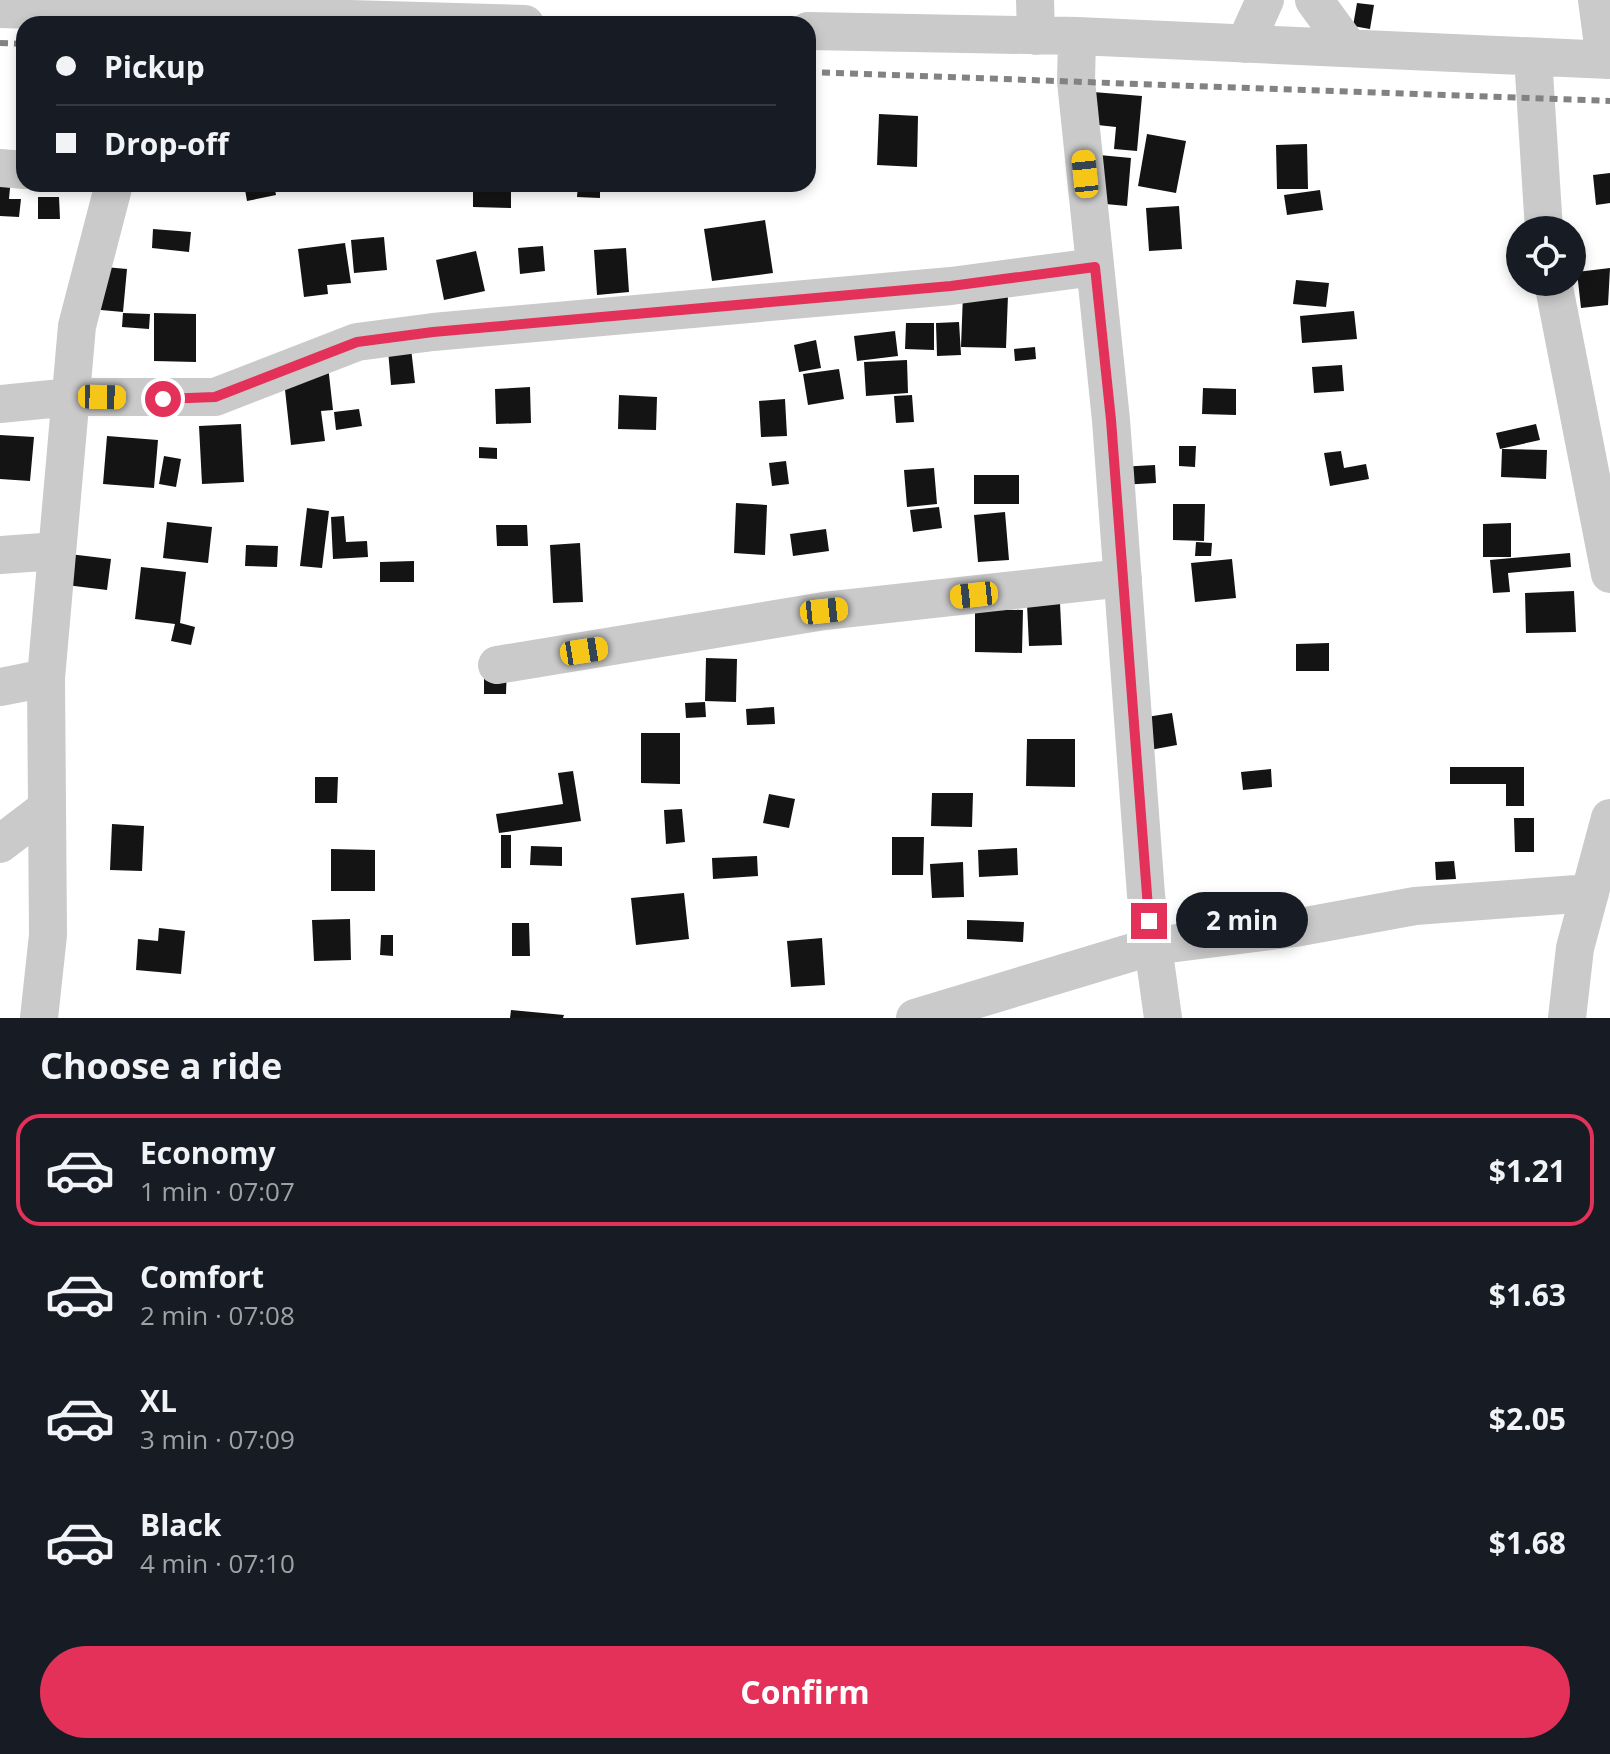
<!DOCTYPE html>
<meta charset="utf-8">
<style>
:root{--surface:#171b24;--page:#20242c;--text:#f1f3f6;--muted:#9ea1a6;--line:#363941;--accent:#e33159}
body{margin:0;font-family:"Open Sans",sans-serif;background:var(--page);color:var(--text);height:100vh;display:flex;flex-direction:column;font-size:30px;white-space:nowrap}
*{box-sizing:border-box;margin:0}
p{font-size:26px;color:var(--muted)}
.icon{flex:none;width:44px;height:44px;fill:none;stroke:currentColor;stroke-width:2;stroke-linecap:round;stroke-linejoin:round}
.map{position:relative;height:1018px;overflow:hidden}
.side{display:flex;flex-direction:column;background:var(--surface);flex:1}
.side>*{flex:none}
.banner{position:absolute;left:16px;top:16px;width:800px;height:176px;border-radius:24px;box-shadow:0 4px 12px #0003;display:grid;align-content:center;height:176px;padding:0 40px;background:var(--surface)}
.buttons{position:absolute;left:1506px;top:216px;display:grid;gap:16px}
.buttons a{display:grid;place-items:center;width:80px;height:80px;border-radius:50%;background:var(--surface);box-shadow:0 4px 12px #0003;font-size:40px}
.end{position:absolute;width:36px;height:36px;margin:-18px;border:10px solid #e33159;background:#fff;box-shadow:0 0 0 4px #fff}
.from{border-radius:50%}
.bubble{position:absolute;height:56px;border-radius:28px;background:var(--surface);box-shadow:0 4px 12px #0003;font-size:26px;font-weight:700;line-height:56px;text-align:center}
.car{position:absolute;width:24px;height:48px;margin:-24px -12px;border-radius:10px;box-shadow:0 0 6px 2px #0007;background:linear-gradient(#f5c518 24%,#345 0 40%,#f5c518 0 76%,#345 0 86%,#f5c518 0)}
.banner b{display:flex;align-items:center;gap:28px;height:76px;font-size:30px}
.banner b+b{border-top:2px solid var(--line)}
.banner i{width:20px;height:20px;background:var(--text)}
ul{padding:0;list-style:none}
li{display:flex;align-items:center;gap:24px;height:112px;margin:0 16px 12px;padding:0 24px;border:4px solid transparent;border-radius:24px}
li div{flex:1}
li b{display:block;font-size:30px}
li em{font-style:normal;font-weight:700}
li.active{border-color:var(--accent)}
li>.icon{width:72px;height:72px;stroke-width:1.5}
h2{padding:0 40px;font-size:36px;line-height:96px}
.action{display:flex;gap:16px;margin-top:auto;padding:16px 40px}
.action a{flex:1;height:92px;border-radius:48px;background:var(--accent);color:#fff;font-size:32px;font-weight:700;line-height:92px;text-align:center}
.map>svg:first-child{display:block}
.building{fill:#141414}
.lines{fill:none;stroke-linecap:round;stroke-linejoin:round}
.minor{stroke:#cacaca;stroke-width:38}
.rail{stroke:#828282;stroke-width:6;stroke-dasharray:8 6;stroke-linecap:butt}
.route{stroke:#e33159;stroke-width:10}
</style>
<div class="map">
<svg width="1610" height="1018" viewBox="0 0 1610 1018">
<rect width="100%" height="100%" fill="#fff"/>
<path class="building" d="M1357 3 1374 5 1370 29 1353 26Z
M1081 91 1142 96 1137 151 1114 149 1116 127 1079 123Z
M879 114 918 116 917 167 877 165Z
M1147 134 1186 141 1176 193 1138 186Z
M1307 144 1308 189H1277L1276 145Z
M1078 153 1131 158 1127 206 1073 201Z
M1610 173V203L1596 205 1593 175Z
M0 176 11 177 9 199H21L19 217 0 216Z
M244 184H274L276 195 247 201Z
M473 184 511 185V208L473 207Z
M578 184H600V198L577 197Z
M1320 190 1323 210 1287 215 1284 195Z
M38 197H59L60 219H38Z
M1179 206 1182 249 1149 251 1146 208Z
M765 220 773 273 712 281 704 229Z
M153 229 191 232 189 252 152 248Z
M384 237 387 270 354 273 351 240Z
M345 243 351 283 327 285 328 294 304 297 298 249Z
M543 246 545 271 520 274 518 248Z
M626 248 629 292 597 295 594 250Z
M476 251 485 291 444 300 436 260Z
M83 265 127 269 123 312 79 308Z
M1610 268 1608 305 1581 308 1577 272Z
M1296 280 1329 283 1326 307 1293 304Z
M963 294 1008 295 1006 348 961 347Z
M1354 311 1357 339 1302 343 1300 316Z
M123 313 150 314 149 329 122 327Z
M154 313 196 314V362L154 361Z
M959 322 961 355 937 356 936 323Z
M906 323H934V350L905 349Z
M895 331 898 356 857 361 854 336Z
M816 340 821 368 799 372 794 345Z
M1035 347 1036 359 1015 361 1014 349Z
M411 348 415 383 391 385 388 350Z
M327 357 333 410 321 411 325 441 291 445 282 362Z
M907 360 908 393 866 396 864 362Z
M1342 365 1344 391 1314 393 1312 367Z
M839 369 844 399 808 405 803 374Z
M530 387 531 423 496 424 495 389Z
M1203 388 1236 389V415L1202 414Z
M619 395 657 397 656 430 618 429Z
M912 395 914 422 896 423 894 396Z
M785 399 787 436 761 437 759 401Z
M359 409 362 426 336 430 334 412Z
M241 424 244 482 202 484 199 426Z
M1536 424 1540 440 1500 449 1496 433Z
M0 435 34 437 30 481 0 479Z
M107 436 158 440 154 488 103 484Z
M1179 446H1196L1195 467 1179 466Z
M479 447 497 448V459L479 458Z
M1502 449 1547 450 1546 479 1501 477Z
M1341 451 1344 468 1366 464 1369 479 1330 486 1324 453Z
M164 456 181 459 176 487 159 484Z
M786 461 789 484 772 486 769 463Z
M1155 465 1156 483 1119 485 1118 467Z
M934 468 937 504 907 507 904 470Z
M974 475H1019V504H974Z
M736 503 767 505 765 555 734 553Z
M1173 504H1205L1204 541 1173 540Z
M939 507 942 528 913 532 910 510Z
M307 508 329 511 322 568 300 566Z
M1005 512 1009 560 978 562 974 515Z
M344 516 346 542 367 541 368 557 333 559 331 517Z
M167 522 212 527 208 563 163 558Z
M1511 523V557H1483V524Z
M496 525H527L528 546H497Z
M826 529 829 551 793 556 790 534Z
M1196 542 1212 543 1211 556H1195Z
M580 543 583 602 553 603 550 545Z
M246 545 278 546 277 567 245 566Z
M61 553 111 559 107 590 58 584Z
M1570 553 1571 567 1508 573 1510 592 1493 593 1490 560Z
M1232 559 1236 598 1195 602 1191 563Z
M414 561V582H380V562Z
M141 567 186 572 180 623 195 627 191 645 171 641 175 624 135 619Z
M1574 591 1576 632 1526 633 1525 593Z
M1060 603 1062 645 1029 646 1027 604Z
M975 609 1023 610 1022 653 975 652Z
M1329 643V671H1296V644Z
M706 658 737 659 736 702 705 701Z
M484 666H507L506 694H484Z
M705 702 706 717 686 718 685 703Z
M774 707 775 724 747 725 746 709Z
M1172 713 1177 745 1139 752 1134 719Z
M641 733H680V784L641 783Z
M1027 739H1075V787L1026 786Z
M1450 767H1524V806H1506V784H1450Z
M1271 769 1272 787 1243 790 1241 772Z
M573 771 581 821 499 833 496 814 563 804 558 773Z
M315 777H338L337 803H315Z
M932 793H973L972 827 931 826Z
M769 794 795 799 789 828 763 823Z
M682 809 685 842 666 844 664 810Z
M1514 818H1534V852H1515Z
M112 824 144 826 142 871 110 870Z
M501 835H511V868H501Z
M892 837H924L923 875H892Z
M531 846 562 847V866L530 865Z
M1017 848 1018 875 979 877 978 850Z
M331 849 375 850V891H331Z
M757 856 758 876 713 879 712 858Z
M1454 861 1456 879 1436 880 1435 862Z
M963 862 964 897 932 898 930 864Z
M684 893 689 939 636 945 631 898Z
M350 919 351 960 314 961 312 920Z
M967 920 1024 922 1023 942 967 939Z
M512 923H529L530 956H512Z
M159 928 185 931 181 974 136 970 138 939 158 941Z
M381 935H393V956L380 955Z
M822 938 825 985 791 987 787 941Z
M511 1010 564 1015 563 1018H510Z"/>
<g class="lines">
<path class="minor" d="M1035 0 1036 36
M1314 0 1349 48
M1597 0 1605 60
M0 9 525 24
M808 31 1077 36 1610 60
M1077 36 1076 81 1111 420 1146 895 1163 1018
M1245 44 1265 0
M1533 57 1544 230
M0 168 24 170
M1553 282 1610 574
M0 404 71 397H215L357 342 433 332 951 286 1095 267
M0 555 57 551
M497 665 824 611 1123 578
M0 687 46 678
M0 844 47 808
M39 1018 48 935 46 678 77 326 114 184
M915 1018 1153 946 1295 928 1415 906 1590 893
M1567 1018 1575 948 1610 818"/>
<path class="rail" d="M0 43 24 44
M808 72 1610 101"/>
</g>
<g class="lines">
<path class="route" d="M163 399 215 397 357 342 433 332 951 286 1095 267 1111 420 1149 921"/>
</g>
</svg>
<div class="buttons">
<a><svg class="icon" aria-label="locate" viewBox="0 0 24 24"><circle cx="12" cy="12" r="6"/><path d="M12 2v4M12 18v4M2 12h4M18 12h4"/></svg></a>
</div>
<i class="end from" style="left:163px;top:399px"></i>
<i class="end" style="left:1149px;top:921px"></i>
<div class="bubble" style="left:1176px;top:892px;width:132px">2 min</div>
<i class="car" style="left:1085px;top:174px;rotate:354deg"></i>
<i class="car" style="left:102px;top:397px;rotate:91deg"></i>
<i class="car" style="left:974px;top:595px;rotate:264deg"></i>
<i class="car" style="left:824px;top:611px;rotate:84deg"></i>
<i class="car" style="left:584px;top:651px;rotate:81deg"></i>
<div class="banner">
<b><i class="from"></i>Pickup</b>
<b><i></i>Drop-off</b>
</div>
</div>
<section class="side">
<h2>Choose a ride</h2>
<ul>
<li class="active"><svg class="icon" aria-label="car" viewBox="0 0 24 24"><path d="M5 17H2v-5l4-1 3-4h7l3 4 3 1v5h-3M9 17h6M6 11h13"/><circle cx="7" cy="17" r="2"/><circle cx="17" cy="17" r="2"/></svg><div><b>Economy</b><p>1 min · 07:07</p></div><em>$1.21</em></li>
<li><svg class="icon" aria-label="car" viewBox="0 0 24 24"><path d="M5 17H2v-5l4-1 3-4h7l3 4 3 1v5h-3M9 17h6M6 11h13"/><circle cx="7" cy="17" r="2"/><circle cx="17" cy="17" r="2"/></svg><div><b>Comfort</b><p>2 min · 07:08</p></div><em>$1.63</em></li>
<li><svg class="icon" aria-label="car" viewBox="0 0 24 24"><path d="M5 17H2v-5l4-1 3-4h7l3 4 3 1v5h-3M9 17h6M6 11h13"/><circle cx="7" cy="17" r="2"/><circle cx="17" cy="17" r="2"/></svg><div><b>XL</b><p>3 min · 07:09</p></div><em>$2.05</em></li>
<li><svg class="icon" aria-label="car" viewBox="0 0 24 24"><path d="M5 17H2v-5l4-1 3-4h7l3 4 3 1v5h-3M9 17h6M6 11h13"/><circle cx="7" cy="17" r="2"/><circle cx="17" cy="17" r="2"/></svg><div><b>Black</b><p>4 min · 07:10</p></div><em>$1.68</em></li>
</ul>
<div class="action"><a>Confirm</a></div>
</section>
